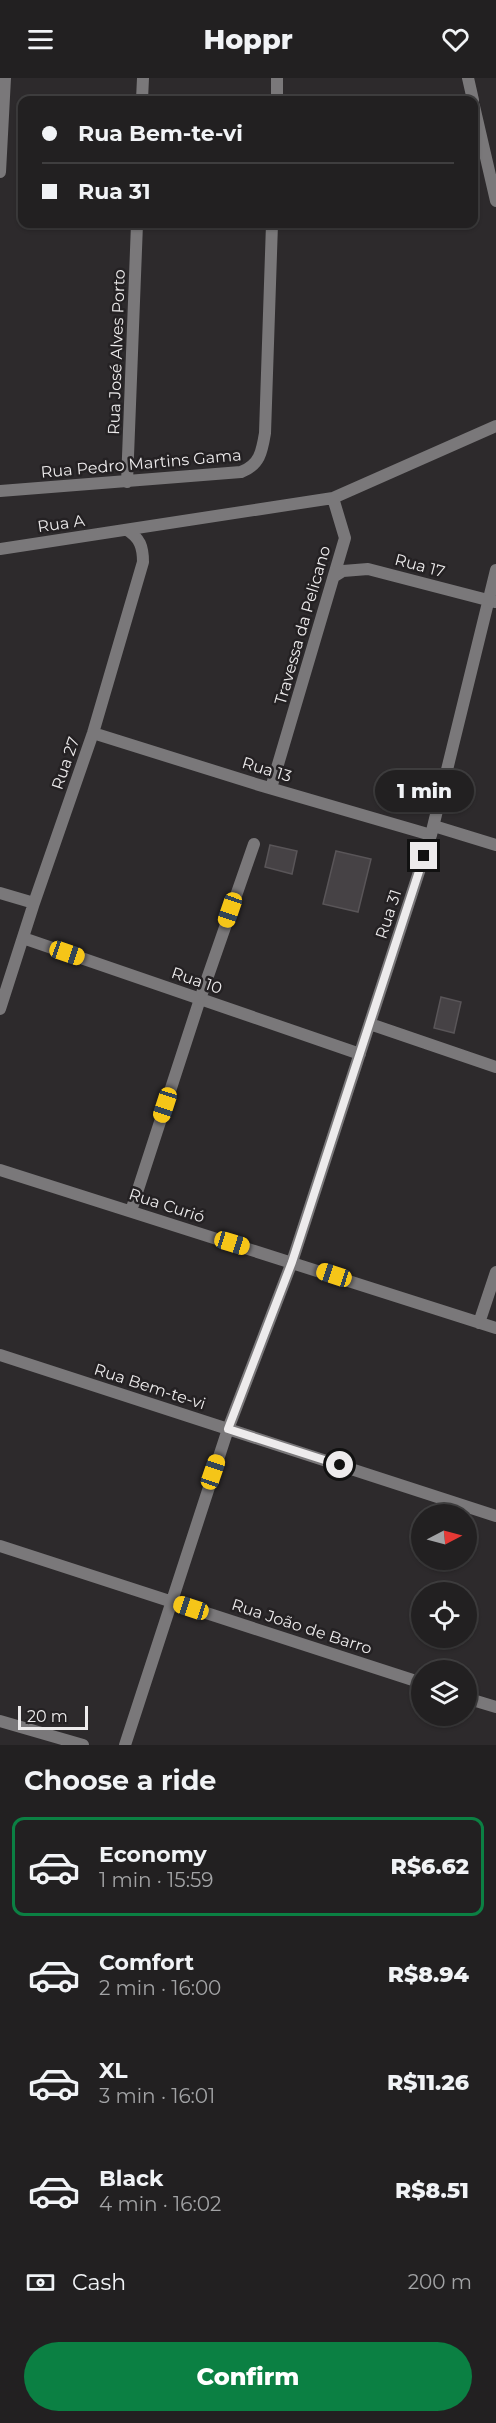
<!DOCTYPE html>
<meta charset="utf-8">
<style>
:root{--surface:#222021;--page:#2e2d2e;--text:#f1f3f6;--muted:#a2a3a5;--line:#3f3e3f;--accent:#0b8043}
body{margin:0;font-family:Montserrat,sans-serif;background:var(--page);color:var(--text);height:100vh;display:flex;flex-direction:column;font-size:22px;white-space:nowrap}
*{box-sizing:border-box;margin:0}
p{font-size:20px;color:var(--muted)}
.icon{flex:none;width:33px;height:33px;fill:none;stroke:currentColor;stroke-width:2;stroke-linecap:round;stroke-linejoin:round}
.map{position:relative;height:1667px;overflow:hidden}
.sheet{display:flex;flex-direction:column;background:var(--surface);flex:1}
.sheet>*{flex:none}
.guide{position:absolute;left:18px;top:18px;width:460px;height:132px;border-radius:12px;box-shadow:0 2px 4px #0004,0 0 0 2px var(--line);display:grid;align-content:center;height:132px;padding:0 24px;background:var(--surface)}
.needle{width:39px;rotate:84deg}
.fabs{position:absolute;left:411px;top:1426px;display:grid;gap:12px}
.fabs a{display:grid;place-items:center;width:66px;height:66px;border-radius:50%;background:var(--surface);box-shadow:0 2px 4px #0004,0 0 0 2px var(--line);font-size:30px}
.scale{position:absolute;left:18px;bottom:15px;width:70px;box-sizing:border-box;padding-left:6px;border:3px solid #edebec;border-top:0;font-size:16px;line-height:21px;white-space:nowrap;color:#edebec;-webkit-text-stroke:4px #242123;paint-order:stroke}
.end{position:absolute;width:27px;height:27px;margin:-14px;border:8px solid #edebec;background:#111;box-shadow:0 0 0 3px #111}
.from{border-radius:50%}
.bubble{position:absolute;height:42px;border-radius:21px;background:var(--surface);box-shadow:0 2px 4px #0004,0 0 0 2px var(--line);font-size:20px;font-weight:800;line-height:42px;text-align:center}
.car{position:absolute;width:18px;height:36px;margin:-18px -9px;border-radius:8px;box-shadow:0 0 4px 2px #0007;background:linear-gradient(#f5c518 24%,#345 0 40%,#f5c518 0 76%,#345 0 86%,#f5c518 0)}
.guide b{display:flex;align-items:center;gap:21px;height:57px;font-size:22px}
.guide b+b{border-top:2px solid var(--line)}
.guide i{width:15px;height:15px;background:var(--text)}
ul{padding:0;list-style:none}
li{display:flex;align-items:center;gap:18px;height:99px;margin:0 12px 9px;padding:0 12px;border:3px solid transparent;border-radius:12px}
li div{flex:1}
li b{display:block;font-size:22px}
li em{font-style:normal;font-weight:800}
li.current{border-color:var(--accent)}
li>.icon{width:54px;height:54px;stroke-width:1.5}
h2{padding:0 24px;font-size:27px;line-height:72px}
.pay{display:flex;align-items:center;gap:15px;height:66px;padding:0 24px;font-size:22px}
.pay p{margin-inline-start:auto}
.primary-button{display:flex;gap:12px;margin-top:auto;padding:12px 24px}
.primary-button a{flex:1;height:69px;border-radius:36px;background:var(--accent);color:#fff;font-size:24px;font-weight:800;line-height:69px;text-align:center}
header{display:flex;justify-content:space-between;align-items:center;height:78px;padding:0 24px;background:var(--surface);font-size:27px;font-weight:800}
.map>svg:first-child{display:block}
.building{fill:#464245;stroke:#595558;stroke-width:1.5}
.lines{fill:none;stroke-linecap:round;stroke-linejoin:round}
.minor{stroke:#7a787a;stroke-width:12}
.route{stroke:#edebec;stroke-width:8}
.labels{text-anchor:middle;stroke-width:5;stroke-linejoin:round;paint-order:stroke}
.street-label{font-size:16px;fill:#edebec;stroke:#242123}
</style>
<header><svg class="icon" aria-label="menu" viewBox="0 0 24 24"><path d="M4 6h16M4 12h16M4 18h16"/></svg>Hoppr<svg class="icon" aria-label="heart" viewBox="0 0 24 24"><path d="M12 20l-8-8c-3-5 5-10 8-4 3-6 11-1 8 4z"/></svg></header>
<div class="map">
<svg width="496" height="1667" viewBox="0 0 496 1667">
<rect width="100%" height="100%" fill="#2d2a2c"/>
<path class="building" d="M270 767 297 773 292 796 265 789Z
M336 773 371 781 358 834 323 826Z
M441 919 461 924 454 955 434 950Z"/>
<g class="lines">
<path class="minor" d="M468 0 473 22
M142 22 143 0
M277 22V0
M474 28 496 123
M0 94 5 0
M127 404 137 146
M0 413 241 394C260 387 262 373 265 355L272 146
M333 420 496 348
M0 471 333 420 345 460 271 710
M335 498 343 493 368 491 495 524
M93 655 259 707 431 757
M434 748 496 767
M0 815 34 825
M23 860 360 976
M0 931 34 825 93 655 143 484C143 469 140 460 127 452
M370 946 496 989
M0 1092 496 1250
M131 1133 200 921 254 766
M479 1245 496 1194
M0 1277 496 1438
M0 1468 422 1605
M466 1620 496 1629
M0 1643 83 1667
M125 1667 228 1351 292 1184 431 757 496 492"/>
</g>
<g class="lines">
<path class="route" d="M340 1387 228 1351 292 1184 424 778"/>
</g>
<g class="labels">
<g class="street-label">
<text transform="translate(116 274) rotate(-88)" y="6">Rua José Alves Porto</text>
<text transform="translate(141 385) rotate(-5)" y="6">Rua Pedro Martins Gama</text>
<text transform="translate(61 445) rotate(-8)" y="6">Rua A</text>
<text transform="translate(420 487) rotate(15)" y="6">Rua 17</text>
<text transform="translate(302 547) rotate(-74)" y="6">Travessa da Pelicano</text>
<text transform="translate(65 685) rotate(-71)" y="6">Rua 27</text>
<text transform="translate(267 691) rotate(17)" y="6">Rua 13</text>
<text transform="translate(388 836) rotate(-72)" y="6">Rua 31</text>
<text transform="translate(197 902) rotate(19)" y="6">Rua 10</text>
<text transform="translate(167 1127) rotate(18)" y="6">Rua Curió</text>
<text transform="translate(150 1308) rotate(18)" y="6">Rua Bem-te-vi</text>
<text transform="translate(302 1548) rotate(18)" y="6">Rua João de Barro</text>
</g>
</g>
</svg>
<div class="fabs">
<a><svg class="needle" viewBox="-14 -14 28 28"><path d="M0-13l5 13h-10z" fill="#e53935"/><path d="M0 13l5-13h-10z" fill="#a2a3a5"/></svg></a>
<a><svg class="icon" aria-label="locate" viewBox="0 0 24 24"><circle cx="12" cy="12" r="6"/><path d="M12 2v4M12 18v4M2 12h4M18 12h4"/></svg></a>
<a><svg class="icon" aria-label="layers" viewBox="0 0 24 24"><path d="M12 4l9 5-9 5-9-5zM3 14l9 5 9-5"/></svg></a>
</div>
<div class="scale">20 m</div>
<i class="end from" style="left:340px;top:1387px"></i>
<i class="end" style="left:424px;top:778px"></i>
<div class="bubble" style="left:375px;top:692px;width:99px">1 min</div>
<i class="car" style="left:230px;top:832px;rotate:199deg"></i>
<i class="car" style="left:67px;top:875px;rotate:109deg"></i>
<i class="car" style="left:165px;top:1027px;rotate:198deg"></i>
<i class="car" style="left:232px;top:1165px;rotate:107deg"></i>
<i class="car" style="left:334px;top:1197px;rotate:288deg"></i>
<i class="car" style="left:213px;top:1394px;rotate:19deg"></i>
<i class="car" style="left:191px;top:1530px;rotate:288deg"></i>
<div class="guide">
<b><i class="from"></i>Rua Bem-te-vi</b>
<b><i></i>Rua 31</b>
</div>
</div>
<section class="sheet">
<h2>Choose a ride</h2>
<ul>
<li class="current"><svg class="icon" aria-label="car" viewBox="0 0 24 24"><path d="M5 17H2v-5l4-1 3-4h7l3 4 3 1v5h-3M9 17h6M6 11h13"/><circle cx="7" cy="17" r="2"/><circle cx="17" cy="17" r="2"/></svg><div><b>Economy</b><p>1 min · 15:59</p></div><em>R$6.62</em></li>
<li><svg class="icon" aria-label="car" viewBox="0 0 24 24"><path d="M5 17H2v-5l4-1 3-4h7l3 4 3 1v5h-3M9 17h6M6 11h13"/><circle cx="7" cy="17" r="2"/><circle cx="17" cy="17" r="2"/></svg><div><b>Comfort</b><p>2 min · 16:00</p></div><em>R$8.94</em></li>
<li><svg class="icon" aria-label="car" viewBox="0 0 24 24"><path d="M5 17H2v-5l4-1 3-4h7l3 4 3 1v5h-3M9 17h6M6 11h13"/><circle cx="7" cy="17" r="2"/><circle cx="17" cy="17" r="2"/></svg><div><b>XL</b><p>3 min · 16:01</p></div><em>R$11.26</em></li>
<li><svg class="icon" aria-label="car" viewBox="0 0 24 24"><path d="M5 17H2v-5l4-1 3-4h7l3 4 3 1v5h-3M9 17h6M6 11h13"/><circle cx="7" cy="17" r="2"/><circle cx="17" cy="17" r="2"/></svg><div><b>Black</b><p>4 min · 16:02</p></div><em>R$8.51</em></li>
</ul>
<div class="pay"><svg class="icon" aria-label="cash" viewBox="0 0 24 24"><path d="M3 7h18v10H3z"/><circle cx="12" cy="12" r="2"/></svg>Cash<p>200 m</p></div>
<div class="primary-button"><a>Confirm</a></div>
</section>
